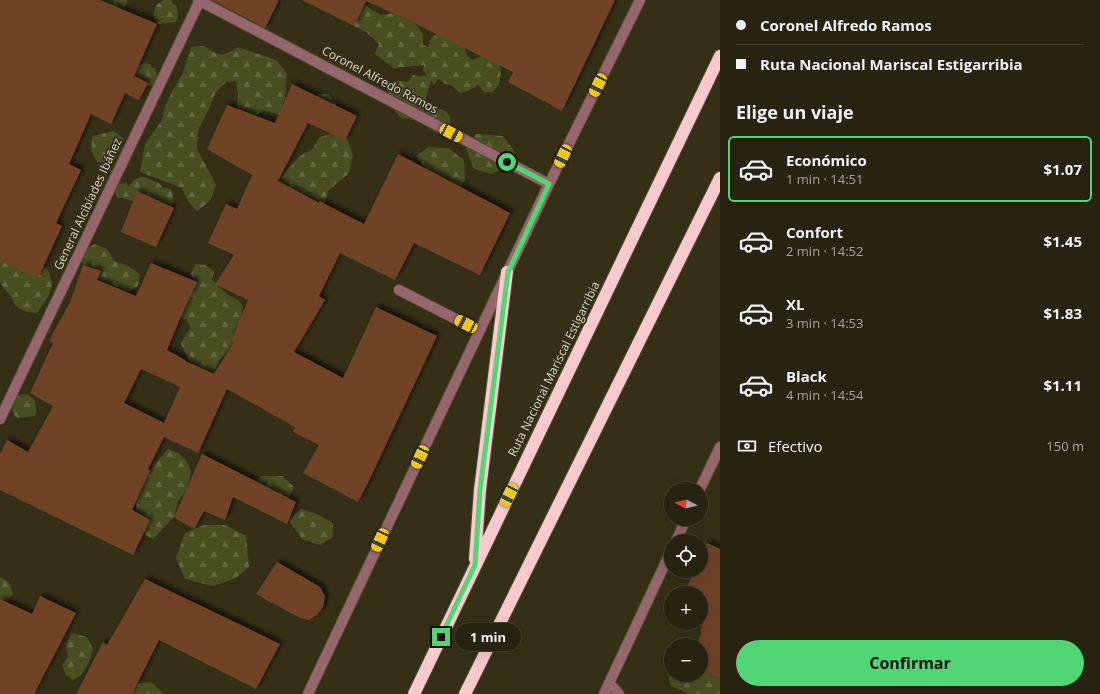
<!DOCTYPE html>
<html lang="es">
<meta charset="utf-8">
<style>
:root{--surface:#282310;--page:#302b19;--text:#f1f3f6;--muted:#a5a49f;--line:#444030;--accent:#50d674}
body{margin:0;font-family:"Open Sans",sans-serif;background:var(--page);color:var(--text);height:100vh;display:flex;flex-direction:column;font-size:15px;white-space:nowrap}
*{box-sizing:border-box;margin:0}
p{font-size:13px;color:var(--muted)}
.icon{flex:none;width:22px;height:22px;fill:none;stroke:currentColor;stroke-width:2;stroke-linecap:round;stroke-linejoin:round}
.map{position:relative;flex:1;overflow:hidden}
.details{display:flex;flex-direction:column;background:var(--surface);width:380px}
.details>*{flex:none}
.hud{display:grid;align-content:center;height:88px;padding:0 16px;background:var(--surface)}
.needle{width:26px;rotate:277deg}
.controls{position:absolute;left:664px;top:482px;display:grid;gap:8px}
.controls a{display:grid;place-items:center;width:44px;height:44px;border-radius:50%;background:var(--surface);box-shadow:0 4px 16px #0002,0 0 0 1px var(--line);font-size:20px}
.end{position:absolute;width:18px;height:18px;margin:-9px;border:5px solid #50d674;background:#111;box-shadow:0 0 0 2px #111}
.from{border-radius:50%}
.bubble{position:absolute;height:28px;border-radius:14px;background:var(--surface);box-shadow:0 4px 16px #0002,0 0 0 1px var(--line);font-size:13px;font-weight:700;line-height:28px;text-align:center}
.car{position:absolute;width:12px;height:24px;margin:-12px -6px;border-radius:5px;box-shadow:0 0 3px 1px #0007;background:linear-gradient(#f5c518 24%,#345 0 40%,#f5c518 0 76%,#345 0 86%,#f5c518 0)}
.hud b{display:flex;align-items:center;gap:14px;height:38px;font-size:15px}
.hud b+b{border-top:1px solid var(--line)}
.hud i{width:10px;height:10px;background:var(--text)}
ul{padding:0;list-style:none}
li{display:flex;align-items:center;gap:12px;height:66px;margin:0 8px 6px;padding:0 8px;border:2px solid transparent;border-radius:6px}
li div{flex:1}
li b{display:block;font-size:15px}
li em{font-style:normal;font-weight:700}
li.active{border-color:var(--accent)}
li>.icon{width:36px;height:36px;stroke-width:1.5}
h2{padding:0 16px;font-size:18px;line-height:48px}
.pay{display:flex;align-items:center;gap:10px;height:44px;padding:0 16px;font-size:15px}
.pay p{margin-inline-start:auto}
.button{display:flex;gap:8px;margin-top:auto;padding:8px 16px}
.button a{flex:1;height:46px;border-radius:24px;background:var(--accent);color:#111;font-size:16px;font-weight:700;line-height:46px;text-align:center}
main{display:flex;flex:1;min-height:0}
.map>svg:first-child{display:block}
.forest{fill:url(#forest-firs)}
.building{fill:#6f4328;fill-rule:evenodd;filter:url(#shadow)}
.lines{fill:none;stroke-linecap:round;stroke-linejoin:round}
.minor-casing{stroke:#504a32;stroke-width:12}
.highway-casing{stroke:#504a32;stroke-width:14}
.minor{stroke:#95676c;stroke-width:10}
.highway{stroke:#f8cace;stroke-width:12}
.route{stroke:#50d674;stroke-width:5}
.labels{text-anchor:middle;stroke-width:3.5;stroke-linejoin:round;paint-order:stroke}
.street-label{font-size:12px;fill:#dbd7c8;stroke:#352f16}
</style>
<main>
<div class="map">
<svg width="720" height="694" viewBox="0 0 720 694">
<defs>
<pattern id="forest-firs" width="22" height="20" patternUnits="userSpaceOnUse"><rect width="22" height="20" fill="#4a4f22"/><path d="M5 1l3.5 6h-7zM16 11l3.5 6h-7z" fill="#646841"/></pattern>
<filter id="shadow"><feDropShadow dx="3.5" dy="-3.5" stdDeviation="2" flood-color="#0009"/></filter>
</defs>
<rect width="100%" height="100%" fill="#352f16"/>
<path class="forest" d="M103 0H127V3L125 7 115 9 104 7Z
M164 0H171L173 4 176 5C178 11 179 16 176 22L158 24C150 16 154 4 164 0Z
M366 5 372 10 381 15 393 13 416 24 423 34V45L428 47 431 38 443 30 461 37 467 56 473 60 482 56 500 65 501 72 499 85 492 92H484L478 85 468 91 460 93 451 85 445 84 439 79 434 85 431 80 424 105V113L431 108C449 110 453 113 449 132L444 135 439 134 429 129 424 114 415 120 401 118 385 98 394 80 408 82 413 75 419 76 427 75 423 70 424 65 393 68 375 54 379 44 367 33 350 24 356 6Z
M204 46C219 56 222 58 238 47L276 60 287 73 285 98 280 115 263 110 256 116 237 110 238 95 236 81 226 82 216 92 208 111 198 130 197 149 216 185 210 201 197 211 188 201 182 188 140 172 145 144 162 120 165 106 174 88 183 73 187 59 191 47Z
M144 63 150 64 152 68H155C157 74 158 79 155 85L137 88 133 78 138 66Z
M319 94H329L336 104V112L312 100Z
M114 131 124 139 120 150 113 162H97L91 151 92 136Z
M331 134 347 138 353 155 349 173 328 191 321 218 285 199 279 181 286 171 300 156 313 149 319 137Z
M476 134 503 136 515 152 512 165 491 174 473 168 466 148Z
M428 147 448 148 464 160 465 180 461 187 426 169 416 156Z
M139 177H144L159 183 163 188 171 189C175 200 174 205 169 216V205L148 196 135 202 123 198H117L115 192 118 184 126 183 129 186 133 181Z
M95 244 107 249 114 261 128 266 140 274 138 286 127 292 110 284 97 281 94 268 83 265 80 252Z
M15 257 48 269 52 284 49 295 37 313 26 312 15 306 12 298 0 283V261Z
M195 264 206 265 214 271 212 280 228 295 237 299 243 306C242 310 242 316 241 320 236 331 231 328 235 342L227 352 219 360 214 374 189 368 188 357 184 351 181 343 187 333 191 328 186 319 180 318 194 284 191 274Z
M24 394 29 395 32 398 34 399C36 405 37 410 35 416L17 418C11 413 10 401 17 396 18 396 23 394 24 394Z
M168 449 178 453 185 459 191 471 187 489 178 502 174 517 153 539 142 533 150 520 135 518 137 499 150 470Z
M261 476H283L294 487 285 507 253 483Z
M301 509 319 515 333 523V537L320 545 302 539 289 520Z
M204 525H225L246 536 249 567 236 578 213 586 185 579 176 558 185 533Z
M0 577 9 582 13 594 7 601 0 599Z
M72 633 87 637 93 649C89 663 86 673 73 680L66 675 62 665 68 657 66 645Z
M671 666V675H701V670L720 679V694H689L671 686 668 675Z
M151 682 163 693 164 694H132L138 683Z"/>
<path class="building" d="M0 0H100L157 24 134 76 148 83 139 100 125 93 111 124 91 114 69 164 81 170 56 223 62 226 38 278 0 261Z
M212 0H279L265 28Z
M302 0H615L562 111 508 82 513 72 406 19 366 1 354 26Z
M292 84 357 116 345 140 308 123 278 181 319 203V201L364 224 398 154 510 213 480 275 414 243 395 280 340 253 319 296 325 300 294 352 343 378 376 307 437 336 367 485 358 502 303 473 319 445 293 432 295 427 227 389 198 453 164 437 148 469 150 470 132 510 150 520 133 555 0 490V454L7 440 28 452 53 406 30 393 53 343 49 341 70 302 83 265 101 271 97 280 136 296 151 263 197 282 181 316 167 350 185 360V361L214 374 234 342 231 341 248 300 215 284 234 255 208 243 226 204 237 209 252 175 207 149 227 105 275 123ZM141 369 180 387 164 423 124 403Z
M137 191 174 208 156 247 121 232Z
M202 454 296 502 287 524 233 497 225 520 204 511 194 529 174 517Z
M707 543 720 549V679L701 670V645H696L701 634V593L687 586 695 571H701V557Z
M277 562 320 587 325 596 323 607 317 615 309 620 300 618 256 594Z
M145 579 280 644 256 689 159 640 132 694H76L103 642 107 645Z
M40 596 76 613 34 694H0V599L32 614Z"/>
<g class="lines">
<defs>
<path id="minor" d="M198 0 549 184
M399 290 479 331
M0 419 200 0
M700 489 720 447
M676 541 686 519
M609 683 619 694
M308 694 549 184 640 0
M604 694 671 551"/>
<path id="highway" d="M475 559 480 490 507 272
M414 694 720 56
M465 694 720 178"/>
</defs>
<use href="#minor" class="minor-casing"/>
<use href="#highway" class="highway-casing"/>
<use href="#minor" class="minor"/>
<use href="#highway" class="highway"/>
</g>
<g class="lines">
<path class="route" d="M441 637 475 565 480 490 508 272 549 184 507 162"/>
</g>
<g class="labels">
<g class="street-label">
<text transform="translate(380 80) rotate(28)" y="4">Coronel Alfredo Ramos</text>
<text transform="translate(88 204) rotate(-65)" y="4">General Alcibíades Ibáñez</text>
<text transform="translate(554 369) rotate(-64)" y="4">Ruta Nacional Mariscal Estigarribia</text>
</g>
</g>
</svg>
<div class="controls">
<a><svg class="needle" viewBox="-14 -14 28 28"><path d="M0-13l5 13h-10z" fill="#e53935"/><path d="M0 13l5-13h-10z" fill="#a5a49f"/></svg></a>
<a><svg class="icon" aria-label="locate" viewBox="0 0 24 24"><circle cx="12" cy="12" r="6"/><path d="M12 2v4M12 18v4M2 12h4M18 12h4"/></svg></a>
<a>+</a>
<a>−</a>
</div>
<i class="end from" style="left:507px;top:162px"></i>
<i class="end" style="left:441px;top:637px"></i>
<div class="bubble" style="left:455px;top:623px;width:66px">1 min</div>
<i class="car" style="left:598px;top:85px;rotate:206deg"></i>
<i class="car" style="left:451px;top:133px;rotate:118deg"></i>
<i class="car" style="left:563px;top:156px;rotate:206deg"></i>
<i class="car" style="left:466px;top:324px;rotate:297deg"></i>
<i class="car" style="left:420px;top:457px;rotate:205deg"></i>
<i class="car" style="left:509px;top:495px;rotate:206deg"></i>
<i class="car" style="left:380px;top:540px;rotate:205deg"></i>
</div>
<section class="details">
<div class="hud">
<b><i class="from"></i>Coronel Alfredo Ramos</b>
<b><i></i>Ruta Nacional Mariscal Estigarribia</b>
</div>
<h2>Elige un viaje</h2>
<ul>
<li class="active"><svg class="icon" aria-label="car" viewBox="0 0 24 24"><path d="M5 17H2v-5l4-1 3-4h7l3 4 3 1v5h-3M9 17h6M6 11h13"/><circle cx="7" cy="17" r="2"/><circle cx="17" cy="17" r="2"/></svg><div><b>Económico</b><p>1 min · 14:51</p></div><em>$1.07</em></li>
<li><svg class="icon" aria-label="car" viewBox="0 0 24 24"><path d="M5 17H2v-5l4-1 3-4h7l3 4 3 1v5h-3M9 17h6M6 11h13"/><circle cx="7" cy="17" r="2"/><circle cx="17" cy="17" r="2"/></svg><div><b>Confort</b><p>2 min · 14:52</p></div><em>$1.45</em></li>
<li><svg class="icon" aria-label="car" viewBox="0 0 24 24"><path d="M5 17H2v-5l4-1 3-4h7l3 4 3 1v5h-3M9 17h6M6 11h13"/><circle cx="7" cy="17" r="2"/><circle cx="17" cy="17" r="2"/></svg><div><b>XL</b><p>3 min · 14:53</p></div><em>$1.83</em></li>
<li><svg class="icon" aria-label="car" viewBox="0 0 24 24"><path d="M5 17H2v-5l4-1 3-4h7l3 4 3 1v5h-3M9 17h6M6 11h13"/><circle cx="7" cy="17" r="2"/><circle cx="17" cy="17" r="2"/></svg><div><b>Black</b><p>4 min · 14:54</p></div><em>$1.11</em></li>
</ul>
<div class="pay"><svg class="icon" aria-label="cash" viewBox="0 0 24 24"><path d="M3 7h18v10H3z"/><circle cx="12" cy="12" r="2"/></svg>Efectivo<p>150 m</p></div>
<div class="button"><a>Confirmar</a></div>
</section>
</main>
